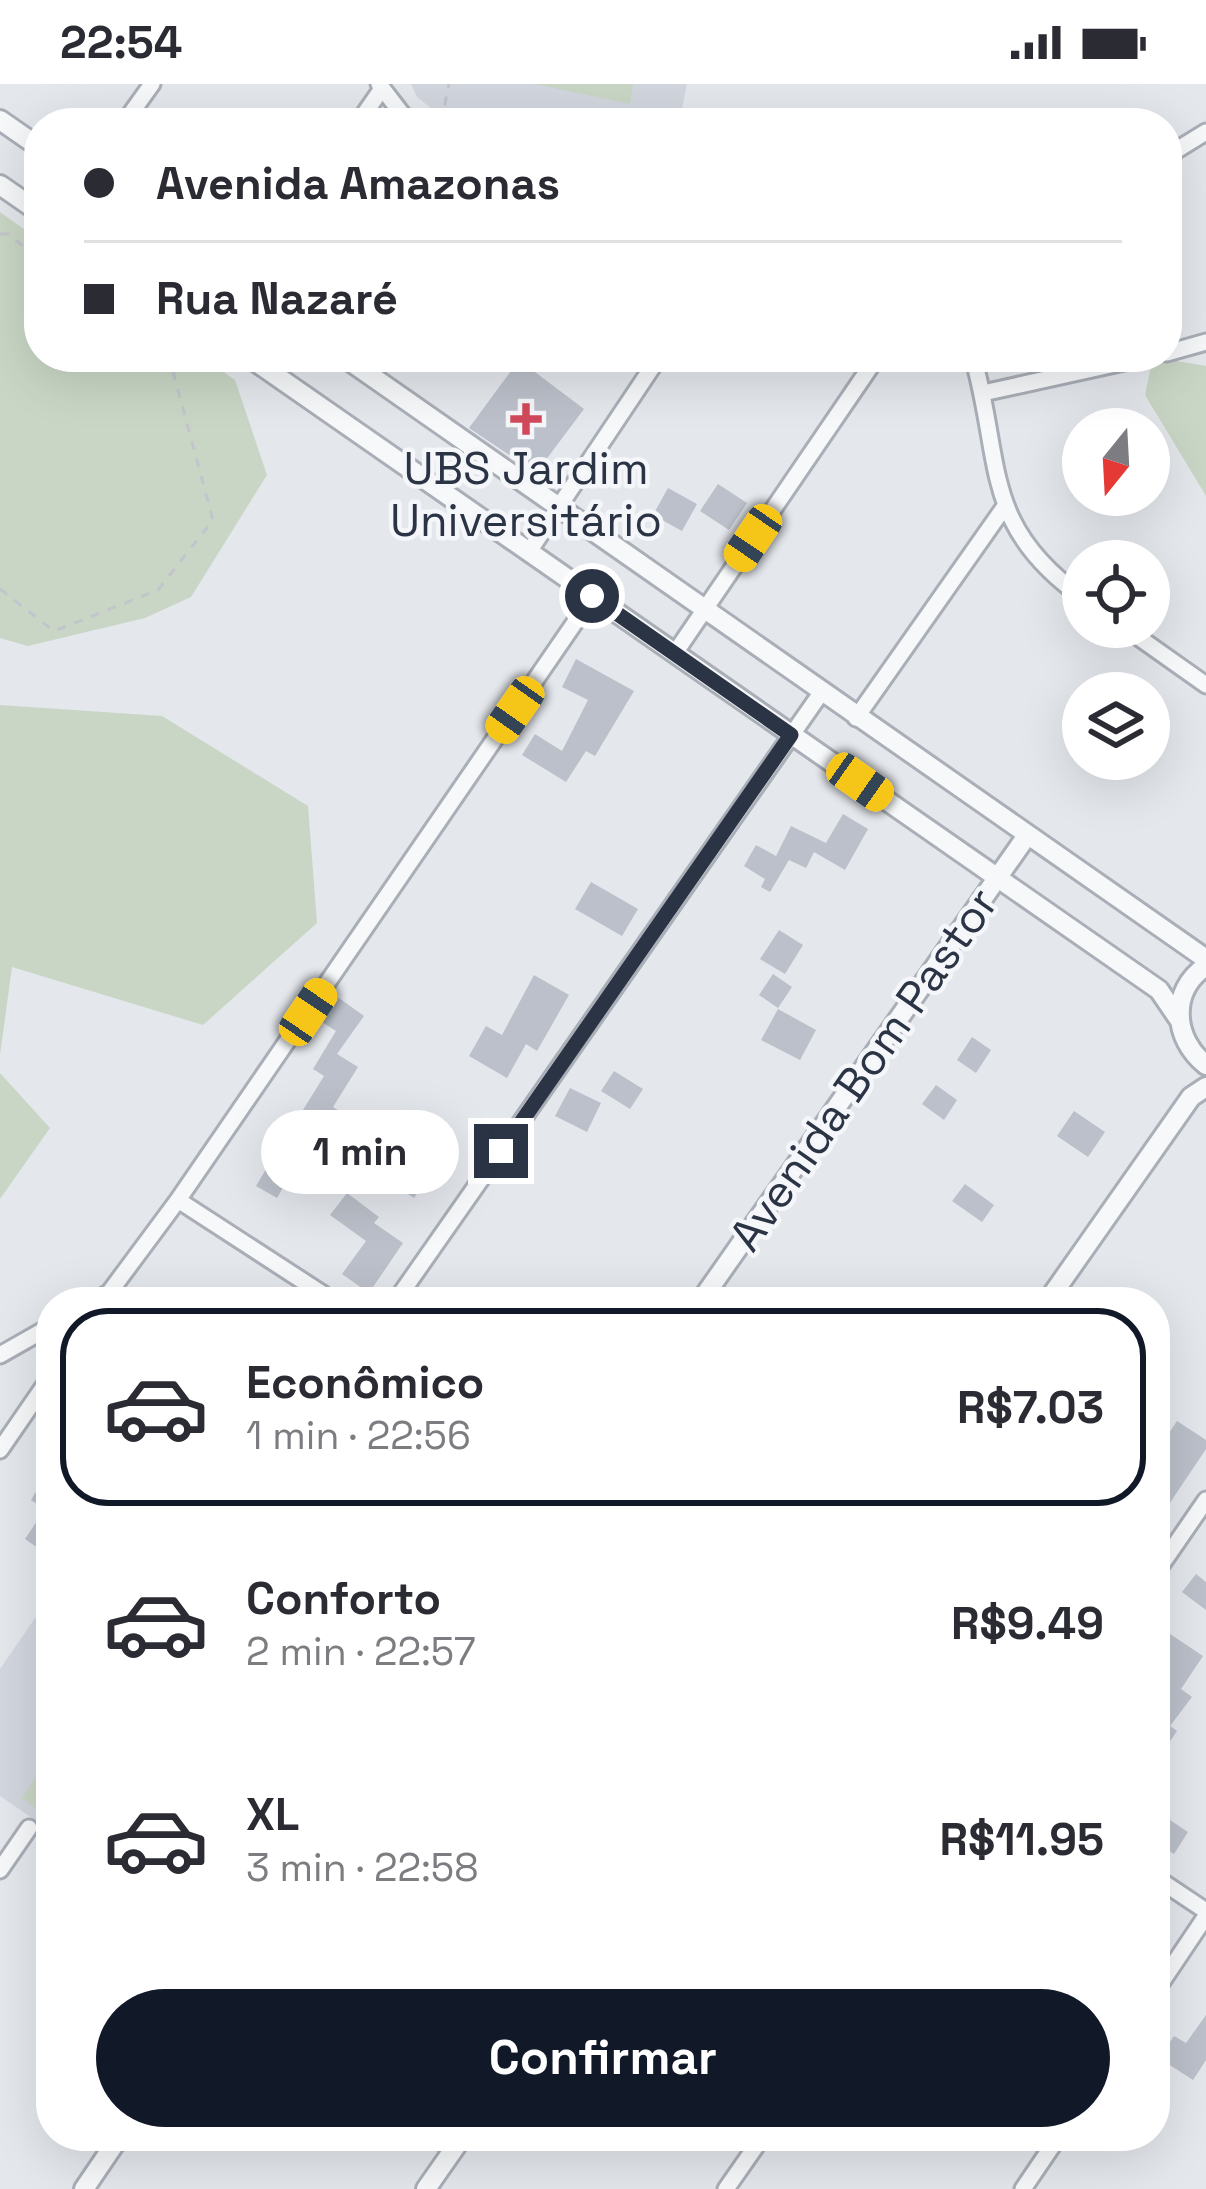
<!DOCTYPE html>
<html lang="pt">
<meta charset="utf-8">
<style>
:root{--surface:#fff;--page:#f2f2f3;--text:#2b2b33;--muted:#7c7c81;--line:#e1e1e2;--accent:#111827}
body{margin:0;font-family:"Space Grotesk",sans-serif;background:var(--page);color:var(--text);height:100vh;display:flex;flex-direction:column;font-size:45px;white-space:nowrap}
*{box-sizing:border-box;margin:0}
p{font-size:39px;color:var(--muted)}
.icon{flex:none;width:66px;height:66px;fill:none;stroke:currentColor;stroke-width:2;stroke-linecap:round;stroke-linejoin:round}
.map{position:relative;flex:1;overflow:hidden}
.panel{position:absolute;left:36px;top:1203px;width:1134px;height:864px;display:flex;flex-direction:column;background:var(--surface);border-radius:48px;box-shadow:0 12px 48px #0002}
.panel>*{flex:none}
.guide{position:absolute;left:24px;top:24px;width:1158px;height:264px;border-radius:48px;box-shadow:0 12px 48px #0002;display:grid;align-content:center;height:264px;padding:0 60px;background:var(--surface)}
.needle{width:78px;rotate:198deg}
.controls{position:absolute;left:1062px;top:324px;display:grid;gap:24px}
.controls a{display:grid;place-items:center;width:108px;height:108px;border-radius:50%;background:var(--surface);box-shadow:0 12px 48px #0002;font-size:60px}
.end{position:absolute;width:54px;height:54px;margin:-27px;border:15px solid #2b3445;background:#fff;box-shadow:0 0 0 6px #fff}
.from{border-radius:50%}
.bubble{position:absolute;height:84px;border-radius:42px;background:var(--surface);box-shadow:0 12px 48px #0002;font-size:39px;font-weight:700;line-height:84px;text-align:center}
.car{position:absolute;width:36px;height:72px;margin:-36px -18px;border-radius:15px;box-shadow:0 0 9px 3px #0007;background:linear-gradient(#f5c518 24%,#345 0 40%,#f5c518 0 76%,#345 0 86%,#f5c518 0)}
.guide b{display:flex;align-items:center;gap:42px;height:114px;font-size:45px}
.guide b+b{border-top:3px solid var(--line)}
.guide i{width:30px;height:30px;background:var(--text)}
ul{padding:21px 0 0;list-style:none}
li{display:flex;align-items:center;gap:36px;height:198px;margin:0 24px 18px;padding:0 36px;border:6px solid transparent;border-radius:48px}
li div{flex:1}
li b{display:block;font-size:45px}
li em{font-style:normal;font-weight:700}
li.on{border-color:var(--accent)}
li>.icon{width:108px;height:108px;stroke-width:1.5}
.cta{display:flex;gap:24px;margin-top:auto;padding:24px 60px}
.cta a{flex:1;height:138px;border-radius:72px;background:var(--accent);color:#fff;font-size:48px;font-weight:700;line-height:138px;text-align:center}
.status{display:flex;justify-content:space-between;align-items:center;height:84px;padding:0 60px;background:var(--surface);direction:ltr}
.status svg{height:33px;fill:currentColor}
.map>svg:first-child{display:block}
.built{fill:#d2d6de}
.green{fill:#c9d6c5}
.building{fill:#bbc0ca}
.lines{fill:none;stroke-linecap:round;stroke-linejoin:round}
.minor-casing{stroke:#a9aeb7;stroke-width:21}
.tertiary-casing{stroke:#a9aeb7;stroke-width:24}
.path{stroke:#c2c5cb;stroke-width:3;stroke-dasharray:9 9;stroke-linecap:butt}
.minor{stroke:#f7f8fa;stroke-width:15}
.tertiary{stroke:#f7f8fa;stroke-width:18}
.route{stroke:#2b3445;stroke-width:15}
.poi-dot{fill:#d1495b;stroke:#f4f6f9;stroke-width:4.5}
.labels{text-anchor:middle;stroke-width:9;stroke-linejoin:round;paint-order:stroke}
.poi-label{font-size:45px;fill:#2b3445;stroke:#f4f6f9}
.street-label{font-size:45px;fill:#2b3445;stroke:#f4f6f9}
</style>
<div class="status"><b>22:54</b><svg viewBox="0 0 49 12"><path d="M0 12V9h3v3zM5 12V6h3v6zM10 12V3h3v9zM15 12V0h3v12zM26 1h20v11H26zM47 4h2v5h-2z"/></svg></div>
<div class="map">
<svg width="1206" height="2105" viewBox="0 0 1206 2105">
<rect width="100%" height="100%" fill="#e4e7ec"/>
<path class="built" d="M411 0H687L679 39H450L417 13Z
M51 1511V1747L0 1712V1585Z"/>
<path class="green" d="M535 0H633L630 20Z
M0 128 39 156V273H202L235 296 267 391 191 513 145 534 28 562 0 554Z
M1153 273 1206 282V412L1145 311Z
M0 621 162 632 308 722 317 839 203 941 12 883 0 971Z
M0 989 50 1044 0 1115Z
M51 1671V1736L22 1714Z"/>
<path class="building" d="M519 276 584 325 536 389 469 344Z
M718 400 747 419 729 446 700 427Z
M668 404 697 420 682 447 653 431Z
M576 575 634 607 595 672 586 667 566 698 522 671 535 650 562 667 588 616 562 603Z
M843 730 868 745 845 786 814 768 806 784 789 776 770 808 761 803 765 795 744 782 756 761 776 772 791 742 826 759Z
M591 798 638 825 622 852 575 825Z
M779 846 803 861 785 890 760 875Z
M773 890 792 903 778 924 759 911Z
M534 891 569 911 537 967 526 960 507 994 469 972 486 942 502 951Z
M339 914 364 932 337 970 358 983 333 1023 341 1028 327 1051 298 1034 324 992 313 985 336 947 322 938Z
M778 925 816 946 800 976 761 956Z
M972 953 991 966 976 989 957 976Z
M614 987 643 1005 630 1025 601 1007Z
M936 1001 957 1016 944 1036 922 1020Z
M570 1004 601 1019 587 1048 555 1032Z
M1074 1027 1105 1048 1088 1073 1057 1052Z
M403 1066 433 1086 414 1114 384 1094Z
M272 1075 293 1086 277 1114 256 1102Z
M965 1100 994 1121 982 1138 952 1117Z
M347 1109 379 1133 374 1139 403 1159 369 1209 342 1190 366 1157 330 1131Z
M1177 1337 1206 1356V1365L1155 1441V1370Z
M51 1382V1473L25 1455 45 1425 31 1416Z
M1196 1490 1206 1498V1526L1182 1508Z
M1155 1540 1203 1572 1181 1605 1192 1613 1170 1642 1177 1647 1155 1679V1600L1166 1585 1155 1577Z
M1164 1732 1188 1748 1174 1770 1155 1758Z
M1206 1931V1976L1193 1996 1159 1974 1174 1952 1186 1959Z"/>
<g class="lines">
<defs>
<path id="minor" d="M379 0 409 39
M124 39 152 0
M358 39 381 6
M1167 72 1206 48
M1167 269 1206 258
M973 273C1003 380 981 441 1083 514
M983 309 1147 273
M530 466 659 273
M1124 543 1206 601
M675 569 877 273
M856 634 1003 425
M178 1116 335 1218
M93 1218 109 1209 178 1116 593 512
M395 1218 821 609
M0 1271 51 1242
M0 1366 51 1292
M1155 1490 1206 1416
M0 1786 29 1744
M1155 1793 1206 1827
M1155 1908 1206 1832
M434 2052 453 2066
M726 2105 763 2052
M1023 2105 1059 2052"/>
<path id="tertiary" d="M0 36 39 63
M0 101 39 128
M249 273 1159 906 1178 934
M344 273 1206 875
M1206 882C1169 907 1173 955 1206 981
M700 1218 1026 753
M1047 1218 1191 1013 1206 1003
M84 2105 120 2052
M426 2105 463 2052"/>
</defs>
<use href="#minor" class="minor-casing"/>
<use href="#tertiary" class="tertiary-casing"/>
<path class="path" d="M441 39 449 0
M0 150H8L39 175
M0 505 54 547 158 506 213 436 172 284 159 273"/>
<use href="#minor" class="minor"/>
<use href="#tertiary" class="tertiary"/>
</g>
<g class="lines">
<path class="route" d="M501 1067 791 651 592 512"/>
</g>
<path class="poi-dot" d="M520 317h12v12h12v12h-12v12h-12v-12h-12v-12h12z"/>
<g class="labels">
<g class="poi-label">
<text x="526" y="400">UBS Jardim<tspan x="526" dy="52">Universitário</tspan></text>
</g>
<g class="street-label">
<text transform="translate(863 985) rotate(-55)" y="16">Avenida Bom Pastor</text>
</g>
</g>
</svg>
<div class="controls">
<a><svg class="needle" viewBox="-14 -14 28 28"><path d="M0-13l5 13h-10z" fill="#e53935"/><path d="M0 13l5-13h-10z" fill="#7c7c81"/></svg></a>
<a><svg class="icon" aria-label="locate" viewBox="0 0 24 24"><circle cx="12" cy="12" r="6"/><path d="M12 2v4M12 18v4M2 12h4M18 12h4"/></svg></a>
<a><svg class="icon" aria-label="layers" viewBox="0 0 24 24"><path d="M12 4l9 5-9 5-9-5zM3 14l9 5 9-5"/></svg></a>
</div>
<i class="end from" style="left:592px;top:512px"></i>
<i class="end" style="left:501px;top:1067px"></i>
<div class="bubble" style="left:261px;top:1026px;width:198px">1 min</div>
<i class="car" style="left:753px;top:454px;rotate:214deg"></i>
<i class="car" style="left:515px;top:626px;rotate:215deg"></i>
<i class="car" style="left:860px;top:698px;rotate:125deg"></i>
<i class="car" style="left:308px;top:928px;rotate:34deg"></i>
<div class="guide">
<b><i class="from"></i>Avenida Amazonas</b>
<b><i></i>Rua Nazaré</b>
</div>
<section class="panel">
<ul>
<li class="on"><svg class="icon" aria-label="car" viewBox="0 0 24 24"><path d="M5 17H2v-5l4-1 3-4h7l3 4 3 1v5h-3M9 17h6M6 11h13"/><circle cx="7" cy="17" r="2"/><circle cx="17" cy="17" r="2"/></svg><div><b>Econômico</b><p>1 min · 22:56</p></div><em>R$7.03</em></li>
<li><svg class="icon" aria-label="car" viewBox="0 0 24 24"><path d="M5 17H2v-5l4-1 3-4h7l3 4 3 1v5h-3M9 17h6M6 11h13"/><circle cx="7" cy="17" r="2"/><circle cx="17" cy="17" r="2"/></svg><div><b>Conforto</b><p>2 min · 22:57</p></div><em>R$9.49</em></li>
<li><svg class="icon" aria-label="car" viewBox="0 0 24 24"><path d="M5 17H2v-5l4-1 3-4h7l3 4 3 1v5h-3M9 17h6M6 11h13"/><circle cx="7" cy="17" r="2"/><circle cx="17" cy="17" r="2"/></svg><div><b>XL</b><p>3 min · 22:58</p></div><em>R$11.95</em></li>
</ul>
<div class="cta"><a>Confirmar</a></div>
</section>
</div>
